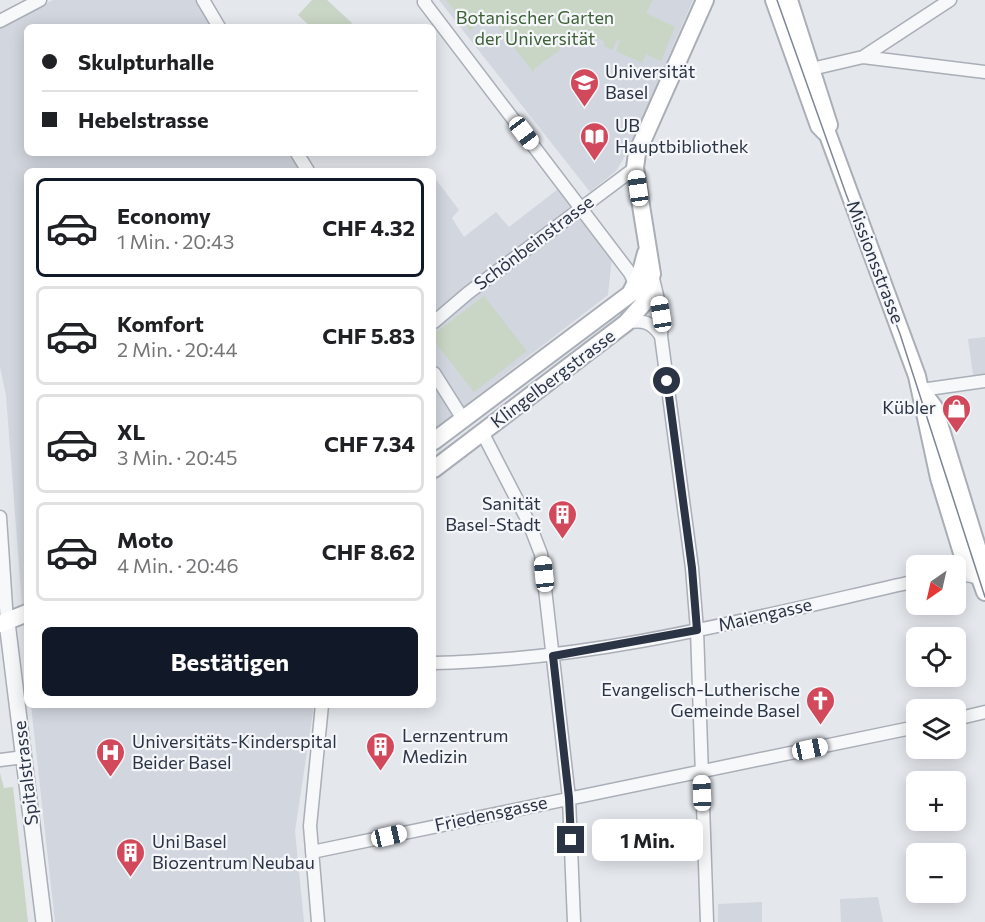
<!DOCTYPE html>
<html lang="de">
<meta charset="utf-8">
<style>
:root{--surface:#fff;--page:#f6f6f6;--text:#202124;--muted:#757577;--line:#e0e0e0;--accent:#111827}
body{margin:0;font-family:Commissioner,sans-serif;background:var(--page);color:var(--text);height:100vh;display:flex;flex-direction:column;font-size:22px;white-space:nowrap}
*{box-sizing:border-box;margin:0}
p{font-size:20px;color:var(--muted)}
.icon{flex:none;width:33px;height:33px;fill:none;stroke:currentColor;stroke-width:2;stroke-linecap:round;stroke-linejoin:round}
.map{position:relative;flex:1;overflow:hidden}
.drawer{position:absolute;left:24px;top:168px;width:412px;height:540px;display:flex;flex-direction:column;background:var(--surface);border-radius:9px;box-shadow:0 3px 15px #0003}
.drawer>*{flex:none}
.hud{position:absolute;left:24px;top:24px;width:412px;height:132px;border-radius:9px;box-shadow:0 3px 15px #0003;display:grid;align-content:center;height:132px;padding:0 18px;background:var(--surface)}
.needle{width:39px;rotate:214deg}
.fabs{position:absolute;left:906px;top:555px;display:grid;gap:12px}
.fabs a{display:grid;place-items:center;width:60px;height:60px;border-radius:9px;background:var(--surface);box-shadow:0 3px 15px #0003;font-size:30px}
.end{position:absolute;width:27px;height:27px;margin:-14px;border:8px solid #2b3445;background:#fff;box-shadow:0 0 0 3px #fff}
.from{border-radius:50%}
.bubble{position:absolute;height:42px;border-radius:9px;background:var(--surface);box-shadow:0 3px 15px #0003;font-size:20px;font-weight:700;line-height:42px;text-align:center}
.car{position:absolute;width:18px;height:36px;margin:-18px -9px;border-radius:8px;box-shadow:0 0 4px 2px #0007;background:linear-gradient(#fff 24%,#345 0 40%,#fff 0 76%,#345 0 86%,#fff 0)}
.hud b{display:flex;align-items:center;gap:21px;height:57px;font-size:22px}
.hud b+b{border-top:2px solid var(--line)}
.hud i{width:15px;height:15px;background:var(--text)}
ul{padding:10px 0 0;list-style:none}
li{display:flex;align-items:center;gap:18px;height:99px;margin:0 12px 9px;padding:0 6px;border:3px solid var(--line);border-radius:9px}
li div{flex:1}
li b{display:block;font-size:22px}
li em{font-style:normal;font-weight:700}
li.selected{border-color:var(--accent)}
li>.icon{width:54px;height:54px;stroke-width:1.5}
.primary-button{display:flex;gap:12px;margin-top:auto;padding:12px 18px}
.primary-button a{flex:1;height:69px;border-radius:9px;background:var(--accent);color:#fff;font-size:24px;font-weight:700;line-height:69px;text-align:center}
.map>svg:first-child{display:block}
.built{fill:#d2d6de}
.green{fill:#c9d6c5}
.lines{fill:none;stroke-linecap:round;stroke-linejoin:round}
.minor-casing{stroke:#a9aeb7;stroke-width:15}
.tertiary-casing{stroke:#a9aeb7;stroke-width:18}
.secondary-casing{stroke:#a9aeb7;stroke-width:20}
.minor{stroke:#f7f8fa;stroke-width:12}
.tertiary{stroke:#f7f8fa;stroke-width:15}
.secondary{stroke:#fff;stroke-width:16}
.tram{stroke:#7d8696;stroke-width:1.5}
.route{stroke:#2b3445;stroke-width:8}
.labels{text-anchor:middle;stroke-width:4.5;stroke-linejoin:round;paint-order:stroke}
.park-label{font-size:18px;fill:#3f6138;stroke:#f4f6f9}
.poi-label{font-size:18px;fill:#2b3445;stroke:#f4f6f9;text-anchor:start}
.street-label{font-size:18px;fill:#2b3445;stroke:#f4f6f9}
</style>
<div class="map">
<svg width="985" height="922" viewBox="0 0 985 922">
<rect width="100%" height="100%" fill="#e4e7ec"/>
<path class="built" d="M53 0H196L213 27H27V153H292L303 171H27V670L6 395 0 367V28Z
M439 0H693L627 153 616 171 590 192Z
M434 177 459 210 452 218 464 237 496 212 509 227 558 189 612 257 608 295 434 429Z
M985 337V374L973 375 968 339Z
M31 705H314L295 831 304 922H55Z
M878 897 883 922H841L840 899Z
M762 902V922H718V904Z"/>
<path class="green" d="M312 0H327L352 23 348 27H311L298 15Z
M446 0H653L646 13 675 27 661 61 646 54 642 63 616 51 620 41 617 40 612 50 604 46V41L581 30 560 45V50L535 68 533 72 490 16 485 19 481 17 473 23 474 27 470 31Z
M484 296 527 351 474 392 434 341V334Z
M0 773 4 788 13 787 28 922H0Z"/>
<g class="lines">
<defs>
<path id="minor" d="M203 0 219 27
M425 0 424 2 630 273 638 290
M0 21 40 0
M863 57 950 0
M803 71 863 57 985 72
M297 153 308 171
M652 274 662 317 661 336 692 568 697 630 707 922
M434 322 468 293 635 168
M626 323C642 319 652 322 661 336
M434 373 463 419
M921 390 985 381
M482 432 529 523 541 554 569 798 574 922
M0 517 7 622
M956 573 976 577
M434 663C597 660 757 617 916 581
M956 719 985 712
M0 760 24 757
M312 852 916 727
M318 922 310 826 322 705"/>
<path id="tertiary" d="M7 622 44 922"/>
<path id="secondary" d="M774 0 819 126 828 135 917 376 939 478 966 566 980 578
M789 0 829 125
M921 390 934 407 982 563 980 578 985 592
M434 441 630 294 640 275 646 253
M434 469 626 323 643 304 652 274 635 168 637 153 705 0
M0 624 27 613"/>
</defs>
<use href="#minor" class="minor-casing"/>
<use href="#tertiary" class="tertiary-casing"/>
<use href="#secondary" class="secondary-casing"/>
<use href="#minor" class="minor"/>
<use href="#tertiary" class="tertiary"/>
<use href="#secondary" class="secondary"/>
<path class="tram" d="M777 0 846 194 900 334 985 597"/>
</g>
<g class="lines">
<path class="route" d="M571 840 569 798 553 656 697 630 692 568 667 381"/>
</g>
<defs>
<symbol id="university-pin" viewBox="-11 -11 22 30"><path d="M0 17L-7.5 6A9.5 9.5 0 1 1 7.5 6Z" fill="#d1495b" stroke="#f4f6f9"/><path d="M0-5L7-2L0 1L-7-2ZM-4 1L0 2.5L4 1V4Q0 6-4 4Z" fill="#fff"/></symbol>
<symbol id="library-pin" viewBox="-11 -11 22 30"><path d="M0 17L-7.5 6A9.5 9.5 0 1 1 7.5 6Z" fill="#d1495b" stroke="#f4f6f9"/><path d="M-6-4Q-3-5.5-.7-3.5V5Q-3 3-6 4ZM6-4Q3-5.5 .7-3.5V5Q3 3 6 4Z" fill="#fff"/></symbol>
<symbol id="shop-pin" viewBox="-11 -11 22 30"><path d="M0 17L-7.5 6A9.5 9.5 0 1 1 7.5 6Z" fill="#d1495b" stroke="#f4f6f9"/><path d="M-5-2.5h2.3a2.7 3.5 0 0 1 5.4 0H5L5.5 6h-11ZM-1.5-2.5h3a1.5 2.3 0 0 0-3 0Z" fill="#fff"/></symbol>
<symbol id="building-pin" viewBox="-11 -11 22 30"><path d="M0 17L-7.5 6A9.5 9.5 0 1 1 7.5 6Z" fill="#d1495b" stroke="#f4f6f9"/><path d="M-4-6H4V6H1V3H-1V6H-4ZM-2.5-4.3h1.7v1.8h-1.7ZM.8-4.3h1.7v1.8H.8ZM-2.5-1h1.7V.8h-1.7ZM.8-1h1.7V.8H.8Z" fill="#fff"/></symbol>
<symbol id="church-pin" viewBox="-11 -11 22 30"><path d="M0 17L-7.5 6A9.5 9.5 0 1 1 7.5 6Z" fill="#d1495b" stroke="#f4f6f9"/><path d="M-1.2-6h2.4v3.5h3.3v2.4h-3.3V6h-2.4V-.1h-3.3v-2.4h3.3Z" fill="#fff"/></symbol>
<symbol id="hospital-pin" viewBox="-11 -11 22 30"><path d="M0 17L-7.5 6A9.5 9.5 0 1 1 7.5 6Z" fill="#d1495b" stroke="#f4f6f9"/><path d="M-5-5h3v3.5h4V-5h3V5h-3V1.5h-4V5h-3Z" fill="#fff"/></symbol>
</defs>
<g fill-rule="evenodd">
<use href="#university-pin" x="568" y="66" width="33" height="45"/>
<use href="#library-pin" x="578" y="120" width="33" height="45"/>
<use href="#shop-pin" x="940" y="392" width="33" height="45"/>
<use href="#building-pin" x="546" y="498" width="33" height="45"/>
<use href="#church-pin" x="804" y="684" width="33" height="45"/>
<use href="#building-pin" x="364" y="730" width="33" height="45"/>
<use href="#hospital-pin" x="94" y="736" width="33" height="45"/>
<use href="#building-pin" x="114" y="836" width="33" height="45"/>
</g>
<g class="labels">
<g class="park-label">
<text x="535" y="24">Botanischer Garten<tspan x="535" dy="21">der Universität</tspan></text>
</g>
<g class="poi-label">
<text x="605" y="78">Universität<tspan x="605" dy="21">Basel</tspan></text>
<text x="615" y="132">UB<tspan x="615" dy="21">Hauptbibliothek</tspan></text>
<text x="936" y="414" text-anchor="end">Kübler</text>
<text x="541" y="510" text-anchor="end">Sanität<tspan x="541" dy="21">Basel-Stadt</tspan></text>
<text x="800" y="696" text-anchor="end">Evangelisch-Lutherische<tspan x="800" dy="21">Gemeinde Basel</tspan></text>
<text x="402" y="742">Lernzentrum<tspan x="402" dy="21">Medizin</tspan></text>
<text x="132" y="748">Universitäts-Kinderspital<tspan x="132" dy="21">Beider Basel</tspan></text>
<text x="152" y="848">Uni Basel<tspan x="152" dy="21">Biozentrum Neubau</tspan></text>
</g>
<g class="street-label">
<text transform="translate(534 243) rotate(-37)" y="6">Schönbeinstrasse</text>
<text transform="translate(875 262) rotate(69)" y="6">Missionsstrasse</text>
<text transform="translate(553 379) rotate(-37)" y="6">Klingelbergstrasse</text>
<text transform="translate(765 615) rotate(-13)" y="6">Maiengasse</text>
<text transform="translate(26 773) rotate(-97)" y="6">Spitalstrasse</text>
<text transform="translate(491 814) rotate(-12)" y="6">Friedensgasse</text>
</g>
</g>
</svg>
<div class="fabs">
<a><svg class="needle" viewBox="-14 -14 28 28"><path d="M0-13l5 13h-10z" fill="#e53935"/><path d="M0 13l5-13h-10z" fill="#757577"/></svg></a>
<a><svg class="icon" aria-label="locate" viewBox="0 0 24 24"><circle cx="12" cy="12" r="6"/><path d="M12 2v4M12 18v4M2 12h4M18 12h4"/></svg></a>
<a><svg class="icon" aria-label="layers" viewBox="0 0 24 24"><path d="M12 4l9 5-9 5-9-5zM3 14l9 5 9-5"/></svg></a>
<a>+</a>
<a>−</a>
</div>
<i class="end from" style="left:667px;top:381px"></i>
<i class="end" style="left:571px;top:840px"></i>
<div class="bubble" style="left:592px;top:819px;width:111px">1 Min.</div>
<i class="car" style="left:524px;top:133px;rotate:143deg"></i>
<i class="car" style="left:638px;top:188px;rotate:352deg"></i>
<i class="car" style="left:661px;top:314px;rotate:351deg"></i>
<i class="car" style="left:544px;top:574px;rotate:354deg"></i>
<i class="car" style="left:810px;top:749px;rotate:78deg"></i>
<i class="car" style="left:702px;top:793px;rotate:358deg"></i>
<i class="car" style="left:389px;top:836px;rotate:77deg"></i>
<div class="hud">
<b><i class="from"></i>Skulpturhalle</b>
<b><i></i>Hebelstrasse</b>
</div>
<section class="drawer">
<ul>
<li class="selected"><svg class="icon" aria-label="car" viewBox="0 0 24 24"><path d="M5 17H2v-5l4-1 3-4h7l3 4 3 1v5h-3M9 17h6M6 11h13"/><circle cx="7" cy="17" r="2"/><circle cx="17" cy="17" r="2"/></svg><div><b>Economy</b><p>1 Min. · 20:43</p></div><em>CHF 4.32</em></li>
<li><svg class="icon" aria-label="car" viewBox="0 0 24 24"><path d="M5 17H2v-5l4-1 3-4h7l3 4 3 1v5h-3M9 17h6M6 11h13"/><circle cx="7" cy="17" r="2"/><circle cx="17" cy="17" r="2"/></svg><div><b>Komfort</b><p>2 Min. · 20:44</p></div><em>CHF 5.83</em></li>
<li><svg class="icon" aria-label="car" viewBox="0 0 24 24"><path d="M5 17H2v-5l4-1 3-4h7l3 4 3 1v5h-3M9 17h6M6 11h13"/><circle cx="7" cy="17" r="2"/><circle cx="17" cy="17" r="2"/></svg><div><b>XL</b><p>3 Min. · 20:45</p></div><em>CHF 7.34</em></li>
<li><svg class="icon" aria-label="car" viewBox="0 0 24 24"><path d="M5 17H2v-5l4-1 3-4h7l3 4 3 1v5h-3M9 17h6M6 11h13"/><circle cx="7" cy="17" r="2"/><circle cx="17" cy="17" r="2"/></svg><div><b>Moto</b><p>4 Min. · 20:46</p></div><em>CHF 8.62</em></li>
</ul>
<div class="primary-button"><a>Bestätigen</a></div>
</section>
</div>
